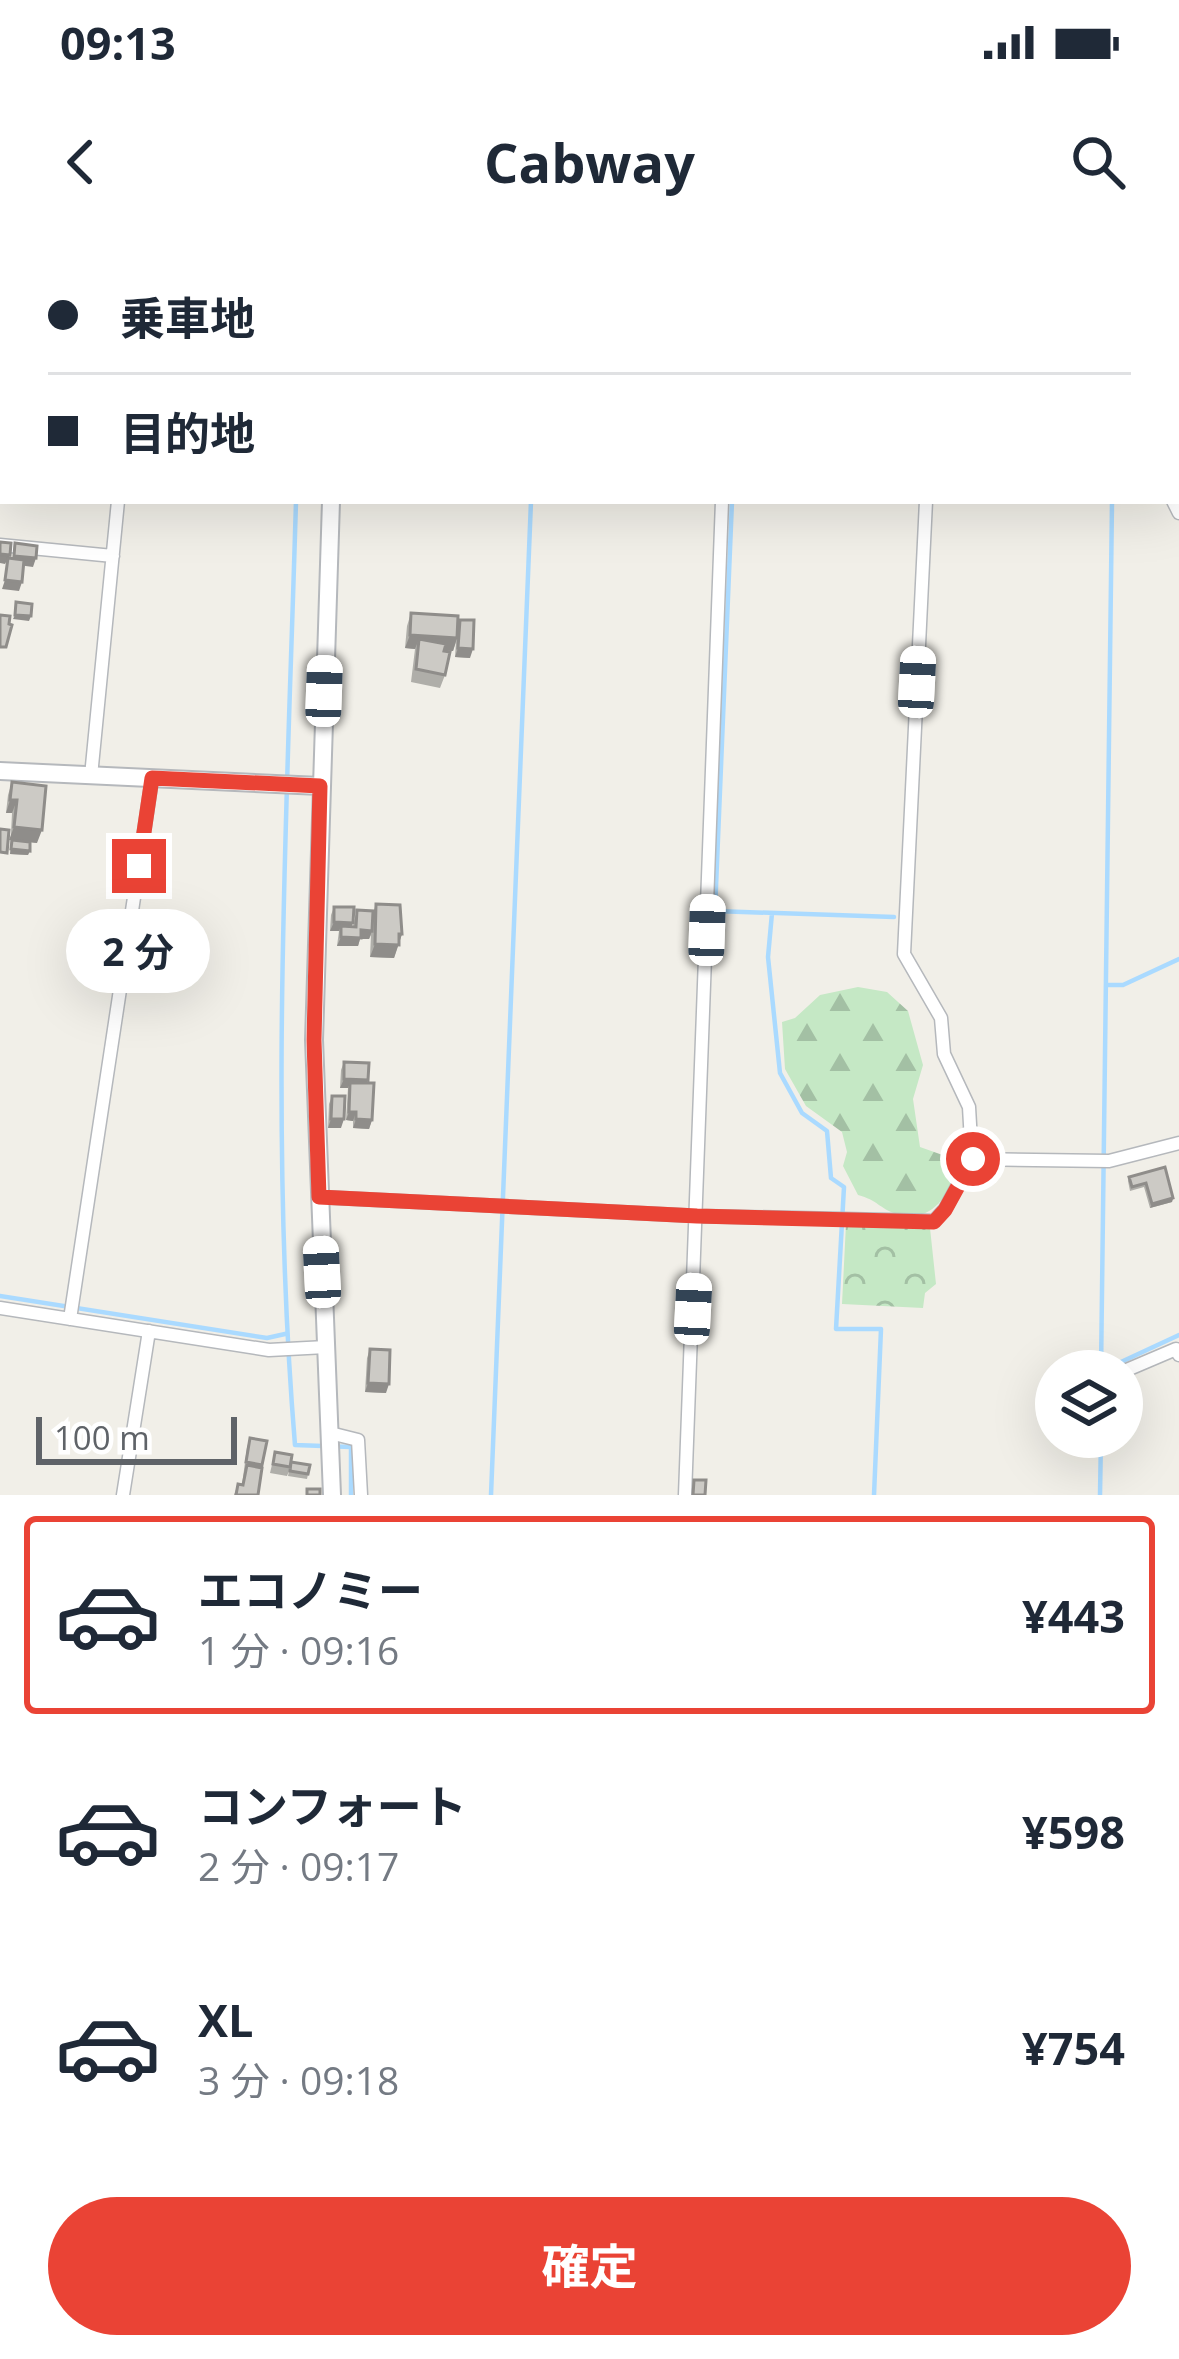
<!DOCTYPE html>
<html lang="ja">
<meta charset="utf-8">
<style>
:root{--surface:#fff;--page:#f6f6f7;--text:#1f2937;--muted:#747a83;--line:#e0e1e3;--accent:#ea4335}
body{margin:0;font-family:"Open Sans","Noto Sans JP",sans-serif;background:var(--page);color:var(--text);height:100vh;display:flex;flex-direction:column;font-size:45px;white-space:nowrap}
*{box-sizing:border-box;margin:0}
p{font-size:39px;color:var(--muted)}
.icon{flex:none;width:66px;height:66px;fill:none;stroke:currentColor;stroke-width:2;stroke-linecap:round;stroke-linejoin:round}
.map{position:relative;height:1255px;overflow:hidden}
.drawer{display:flex;flex-direction:column;background:var(--surface);flex:1}
.drawer>*{flex:none}
.top-card{position:absolute;left:0px;top:0px;width:1179px;height:264px;box-shadow:0 12px 48px #0002;display:grid;align-content:center;height:264px;padding:0 48px;background:var(--surface)}
.buttons{position:absolute;left:1035px;top:1110px;display:grid;gap:24px}
.buttons a{display:grid;place-items:center;width:108px;height:108px;border-radius:50%;background:var(--surface);box-shadow:0 12px 48px #0002;font-size:60px}
.scale{position:absolute;left:36px;bottom:30px;width:201px;box-sizing:border-box;padding-left:12px;border:6px solid #5f6368;border-top:0;font-size:33px;line-height:42px;white-space:nowrap;color:#5f6368;-webkit-text-stroke:9px #fff;paint-order:stroke}
.end{position:absolute;width:54px;height:54px;margin:-27px;border:15px solid #ea4335;background:#fff;box-shadow:0 0 0 6px #fff}
.from{border-radius:50%}
.bubble{position:absolute;height:84px;border-radius:42px;background:var(--surface);box-shadow:0 12px 48px #0002;font-size:39px;font-weight:700;line-height:84px;text-align:center}
.car{position:absolute;width:36px;height:72px;margin:-36px -18px;border-radius:15px;box-shadow:0 0 9px 3px #0007;background:linear-gradient(#fff 24%,#345 0 40%,#fff 0 76%,#345 0 86%,#fff 0)}
.top-card b{display:flex;align-items:center;gap:42px;height:114px;font-size:45px}
.top-card b+b{border-top:3px solid var(--line)}
.top-card i{width:30px;height:30px;background:var(--text)}
ul{padding:21px 0 0;list-style:none}
li{display:flex;align-items:center;gap:36px;height:198px;margin:0 24px 18px;padding:0 24px;border:6px solid transparent;border-radius:12px}
li div{flex:1}
li b{display:block;font-size:45px}
li em{font-style:normal;font-weight:700}
li.on{border-color:var(--accent)}
li>.icon{width:108px;height:108px;stroke-width:1.5}
.primary-button{display:flex;gap:24px;margin-top:auto;padding:24px 48px}
.primary-button a{flex:1;height:138px;border-radius:72px;background:var(--accent);color:#fff;font-size:48px;font-weight:700;line-height:138px;text-align:center}
.status{display:flex;justify-content:space-between;align-items:center;height:84px;padding:0 60px;background:var(--surface);direction:ltr}
.status svg{height:33px;fill:currentColor}
header{display:flex;justify-content:space-between;align-items:center;height:156px;padding:0 48px;background:var(--surface);font-size:54px;font-weight:700}
.map>svg:first-child{display:block}
.forest{fill:url(#forest-firs)}
.park{fill:url(#park-crowns)}
.lines{fill:none;stroke-linecap:round;stroke-linejoin:round}
.stream{stroke:#aadaff;stroke-width:4.5}
.minor-casing{stroke:#b5b8bc;stroke-width:15}
.tertiary-casing{stroke:#b5b8bc;stroke-width:20}
.minor{stroke:#fff;stroke-width:12}
.tertiary{stroke:#fff;stroke-width:16}
.wall{fill:#afaea9}
.shaded-wall{fill:#8f8d8a}
.building{fill:#cccac5;stroke:#8f8d8a;stroke-width:3}
.route{stroke:#ea4335;stroke-width:15}
</style>
<div class="status"><b>09:13</b><svg viewBox="0 0 49 12"><path d="M0 12V9h3v3zM5 12V6h3v6zM10 12V3h3v9zM15 12V0h3v12zM26 1h20v11H26zM47 4h2v5h-2z"/></svg></div>
<header><svg class="icon" aria-label="back" viewBox="0 0 24 24"><path d="M15 5l-7 7 7 7"/></svg>Cabway<svg class="icon" aria-label="search" viewBox="0 0 24 24"><circle cx="10" cy="10" r="6"/><path d="M15 15l6 6"/></svg></header>
<div class="map">
<svg width="1179" height="1255" viewBox="0 0 1179 1255">
<defs>
<pattern id="forest-firs" width="22" height="20" patternUnits="userSpaceOnUse" patternTransform="scale(3)"><rect width="22" height="20" fill="#c5e8c5"/><path d="M5 1l3.5 6h-7zM16 11l3.5 6h-7z" fill="#a3c0a4"/></pattern>
<pattern id="park-crowns" width="20" height="18" patternUnits="userSpaceOnUse" patternTransform="scale(3)"><rect width="20" height="18" fill="#c5e8c5"/><path d="M2 6a3 3 0 1 1 6 0M12 15a3 3 0 1 1 6 0" fill="none" stroke="#a3c0a4"/></pattern>
</defs>
<rect width="100%" height="100%" fill="#f1efe8"/>
<path class="forest" d="M858 747 887 752 908 771 923 825 913 859 920 907 951 918 957 936C943 962 928 984 894 973 881 969 877 960 858 955L843 926 847 912 842 892 806 866 785 829 782 782 795 778 820 755Z"/>
<path class="park" d="M846 984 930 988 936 1044 925 1053 923 1068 842 1064Z"/>
<g class="lines">
<path class="stream" d="M1113 0V3
M303 3V0
M540 3V0
M668 3 669 0
M875 3 876 0
M1176 237 1179 244
M296 261C287 575 269 891 295 1205L351 1207V1255
M732 261 715 671 894 677
M772 673 768 717 780 833 802 873 827 891 831 938 844 947 836 1089H881L874 1255
M1106 745H1123L1179 719
M0 1056 267 1098 285 1094
M1102 1124 1121 1122 1179 1095
M1101 1131 1112 261
M491 1255 531 261
M1100 1255 1101 1197"/>
<defs>
<path id="minor" d="M212 0 239 3
M1088 0V3
M144 3V0
M401 3 414 0
M659 3V0
M865 3 866 0
M1176 176 1179 174
M1173 261 1179 273
M0 305 113 316
M91 536 118 261
M972 919 1109 921 1179 903
M319 957 697 976 934 981 945 969 972 919 969 867 944 814 941 778 904 714 926 261
M0 1068 269 1110 326 1107
M70 1079 152 539
M1122 1132 1176 1109 1179 1115
M330 1193 358 1200 361 1255
M123 1255 149 1091
M685 1255 722 261"/>
<path id="tertiary" d="M340 3 341 0
M331 261 314 800 332 1255
M0 531 320 546"/>
</defs>
<use href="#minor" class="minor-casing"/>
<use href="#tertiary" class="tertiary-casing"/>
<use href="#minor" class="minor"/>
<use href="#tertiary" class="tertiary"/>
</g>
<path class="wall" d="M411 373 458 384 470 418 455 417 456 402 453 411 444 410 445 435 440 448 411 442 415 409 405 408 407 386Z
M12 542 37 603 30 602 28 615 10 614 12 573H6L8 555Z
M376 664 402 694 394 718 370 717 371 695 369 699H360L358 706H337L339 691H330L331 675 334 667 353 687 357 670 373 673Z
M344 822 367 843 372 880 369 889 353 888V881L346 880 348 848H340L341 830Z
M332 856 341 888H328L329 864Z
M1165 927 1173 958 1172 962 1150 968 1144 947 1130 951 1128 941 1129 937Z
M370 1109 386 1153 365 1152 367 1118Z
M250 1198 267 1201 258 1255H234L238 1244 242 1245 247 1207Z
M275 1212 290 1226 310 1225 307 1239 288 1236 289 1231 287 1236 270 1233Z"/>
<path class="shaded-wall" d="M0 314 10 315 5 324 0 323Z
M14 316 36 318 33 327 11 324Z
M5 340 22 342 19 351 2 349Z
M15 375 31 376 29 381 13 379Z
M410 395 457 398 453 411 418 409 419 399 415 409 405 408Z
M458 408 473 409 470 418 455 417Z
M10 560H17L12 573H6Z
M14 587 42 590 37 603 9 600Z
M11 609 30 611 28 615 10 614Z
M334 682 353 683 349 692 341 686 339 691H330Z
M361 690 372 691 369 699H360L358 706H337L341 697Z
M399 694H402L394 718 370 717 375 704Z
M344 839 368 840 365 849 350 843 348 848H340Z
M349 872H356L353 881 346 880Z
M331 879H344L341 888H328Z
M356 879 372 880 369 889 353 888Z
M1173 958 1172 962 1150 968 1152 964Z
M368 1143 389 1144 386 1153 365 1152Z"/>
<path class="building" d="M824 0 844 1 843 3H824Z
M0 132H3V177L0 176Z
M0 302 11 303 10 315 0 314Z
M15 303 37 306 36 318 14 316Z
M8 318 24 320 22 342 5 340Z
M16 362 32 364 31 376 15 375Z
M411 373 458 376 457 398 410 395Z
M0 375 10 376 9 384 12 385 6 407H0Z
M460 380H474L473 409 458 408Z
M419 399 446 404 444 411 450 412 445 435 416 429Z
M12 542 46 546 42 590 14 587 17 560H10Z
M0 589 9 590 7 613 0 612Z
M12 600 30 602V611L11 609Z
M376 664 400 665 402 694H399V705L375 704Z
M334 667H354L353 683 334 682Z
M357 670 373 671 372 691 361 690V698L341 697V686L356 687Z
M344 822 369 823 368 840 344 839Z
M350 843H374L372 880 356 879V872H349Z
M332 856H345L344 879H331Z
M1165 927 1173 958 1152 964 1146 943 1132 947 1129 937Z
M370 1109 390 1110 389 1144 368 1143Z
M250 1198 267 1201 262 1225 246 1222Z
M275 1212 292 1215 290 1227 273 1224Z
M291 1222 310 1225 308 1234 290 1231Z
M247 1225 262 1228 258 1255H236L238 1244 243 1245Z
M694 1240H706L705 1255H693Z
M307 1249H320V1255H307Z"/>
<g class="lines">
<path class="route" d="M139 626 152 538 320 546 314 800 319 957 697 976 934 982 945 970 973 919"/>
</g>
</svg>
<div class="buttons">
<a><svg class="icon" aria-label="layers" viewBox="0 0 24 24"><path d="M12 4l9 5-9 5-9-5zM3 14l9 5 9-5"/></svg></a>
</div>
<div class="scale">100 m</div>
<i class="end from" style="left:973px;top:919px"></i>
<i class="end" style="left:139px;top:626px"></i>
<div class="bubble" style="left:66px;top:669px;width:144px">2 分</div>
<i class="car" style="left:917px;top:442px;rotate:3deg"></i>
<i class="car" style="left:324px;top:451px;rotate:2deg"></i>
<i class="car" style="left:707px;top:690px;rotate:2deg"></i>
<i class="car" style="left:322px;top:1032px;rotate:357deg"></i>
<i class="car" style="left:693px;top:1069px;rotate:3deg"></i>
<div class="top-card">
<b><i class="from"></i>乗車地</b>
<b><i></i>目的地</b>
</div>
</div>
<section class="drawer">
<ul>
<li class="on"><svg class="icon" aria-label="car" viewBox="0 0 24 24"><path d="M5 17H2v-5l4-1 3-4h7l3 4 3 1v5h-3M9 17h6M6 11h13"/><circle cx="7" cy="17" r="2"/><circle cx="17" cy="17" r="2"/></svg><div><b>エコノミー</b><p>1 分 · 09:16</p></div><em>¥443</em></li>
<li><svg class="icon" aria-label="car" viewBox="0 0 24 24"><path d="M5 17H2v-5l4-1 3-4h7l3 4 3 1v5h-3M9 17h6M6 11h13"/><circle cx="7" cy="17" r="2"/><circle cx="17" cy="17" r="2"/></svg><div><b>コンフォート</b><p>2 分 · 09:17</p></div><em>¥598</em></li>
<li><svg class="icon" aria-label="car" viewBox="0 0 24 24"><path d="M5 17H2v-5l4-1 3-4h7l3 4 3 1v5h-3M9 17h6M6 11h13"/><circle cx="7" cy="17" r="2"/><circle cx="17" cy="17" r="2"/></svg><div><b>XL</b><p>3 分 · 09:18</p></div><em>¥754</em></li>
</ul>
<div class="primary-button"><a>確定</a></div>
</section>
